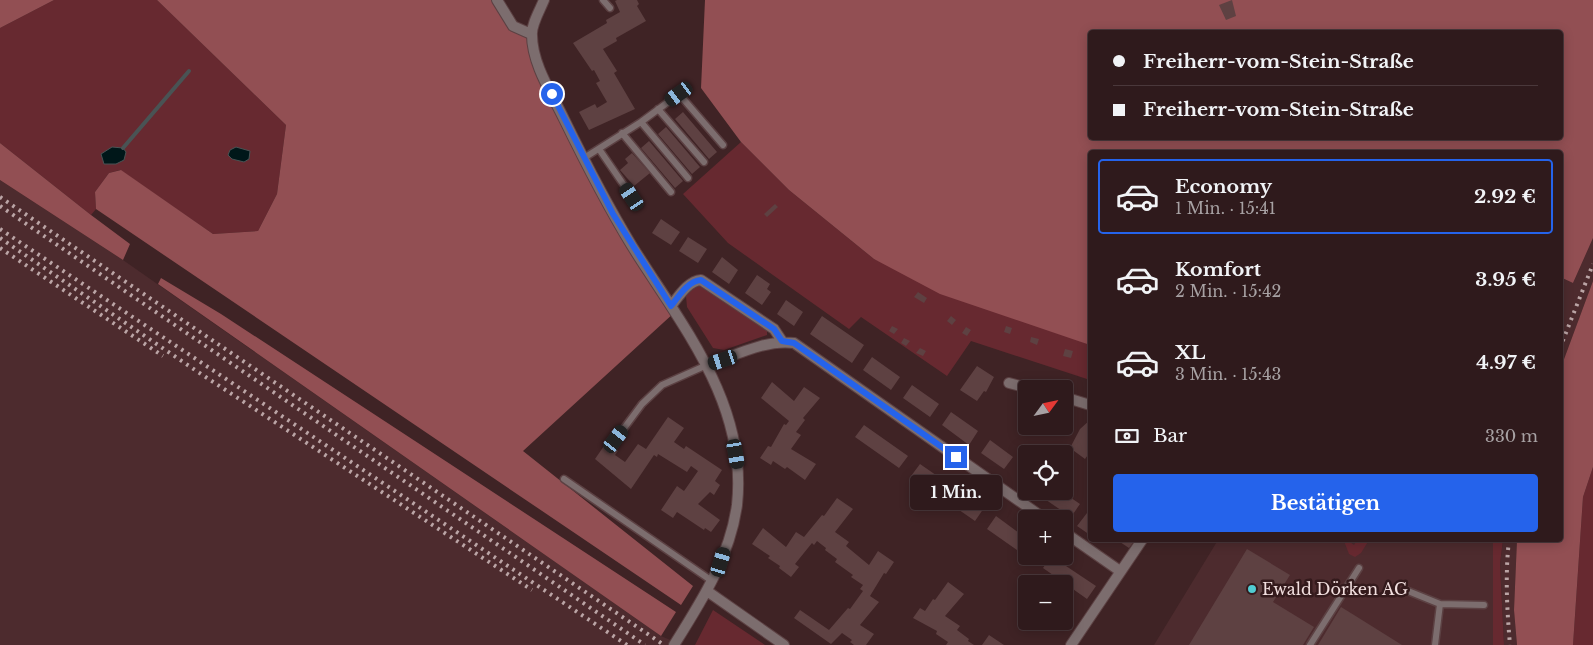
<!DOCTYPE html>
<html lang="de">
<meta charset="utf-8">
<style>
:root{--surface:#2f1a1c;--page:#372325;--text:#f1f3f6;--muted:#a7a1a3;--line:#4a383b;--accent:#2563eb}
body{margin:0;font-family:"Libre Baskerville",serif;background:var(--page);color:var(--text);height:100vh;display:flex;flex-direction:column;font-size:19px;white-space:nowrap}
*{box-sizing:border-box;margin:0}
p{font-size:16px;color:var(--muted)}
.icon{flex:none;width:28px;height:28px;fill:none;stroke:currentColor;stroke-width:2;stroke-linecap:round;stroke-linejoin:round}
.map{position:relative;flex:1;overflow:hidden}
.side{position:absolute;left:1088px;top:150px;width:475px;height:392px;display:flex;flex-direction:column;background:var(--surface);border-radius:5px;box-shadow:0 2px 12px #0003,0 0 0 1px var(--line)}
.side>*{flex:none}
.banner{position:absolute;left:1088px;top:30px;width:475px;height:110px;border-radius:5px;box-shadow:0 2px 12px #0003,0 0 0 1px var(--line);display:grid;align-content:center;height:110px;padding:0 25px;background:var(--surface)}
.needle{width:32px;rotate:57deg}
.buttons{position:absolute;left:1018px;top:380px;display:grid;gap:10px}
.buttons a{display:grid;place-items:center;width:55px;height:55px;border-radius:5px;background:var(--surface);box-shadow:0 2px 12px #0003,0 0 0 1px var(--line);font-size:25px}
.end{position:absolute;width:22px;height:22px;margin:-11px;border:6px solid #2563eb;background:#fff;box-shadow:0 0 0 2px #fff}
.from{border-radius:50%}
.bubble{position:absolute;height:35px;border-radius:5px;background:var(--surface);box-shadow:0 2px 12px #0003,0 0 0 1px var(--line);font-size:16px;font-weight:700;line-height:35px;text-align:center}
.car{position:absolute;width:15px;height:30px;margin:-15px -8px;border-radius:6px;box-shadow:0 0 4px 1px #0007;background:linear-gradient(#222 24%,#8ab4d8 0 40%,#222 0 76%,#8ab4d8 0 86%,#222 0)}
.banner b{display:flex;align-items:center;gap:18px;height:48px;font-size:19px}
.banner b+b{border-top:1px solid var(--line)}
.banner i{width:12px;height:12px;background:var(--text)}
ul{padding:9px 0 0;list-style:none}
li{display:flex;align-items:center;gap:15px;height:75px;margin:0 10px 8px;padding:0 15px;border:2px solid transparent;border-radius:5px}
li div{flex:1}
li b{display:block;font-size:19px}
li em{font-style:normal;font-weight:700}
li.on{border-color:var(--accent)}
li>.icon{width:45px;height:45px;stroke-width:1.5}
.pay{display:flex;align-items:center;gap:12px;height:55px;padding:0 25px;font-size:19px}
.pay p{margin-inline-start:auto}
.button{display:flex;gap:10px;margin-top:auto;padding:10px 25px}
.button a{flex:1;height:58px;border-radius:5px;background:var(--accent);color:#fff;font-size:20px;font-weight:700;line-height:58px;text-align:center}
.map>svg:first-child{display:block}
.built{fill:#4d2b2e}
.green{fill:#672930}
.forest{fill:#924f53;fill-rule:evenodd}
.water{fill:#001719;stroke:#495354}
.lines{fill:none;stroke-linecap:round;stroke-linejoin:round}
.stream{stroke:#495354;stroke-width:4}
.building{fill:#5e4142}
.service-casing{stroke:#5c4143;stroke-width:9}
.minor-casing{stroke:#5c4143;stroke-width:12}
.service{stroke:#7c6d6e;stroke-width:6}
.minor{stroke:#7c6d6e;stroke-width:10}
.rail{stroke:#bba5a6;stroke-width:4;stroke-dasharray:2.5 5;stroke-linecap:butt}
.route{stroke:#2563eb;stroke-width:6}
.poi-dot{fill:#51ccd2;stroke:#341a1c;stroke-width:2}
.labels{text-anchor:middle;stroke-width:5;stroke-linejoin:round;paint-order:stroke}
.poi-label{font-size:16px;fill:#f2dfdf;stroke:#341a1c;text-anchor:start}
</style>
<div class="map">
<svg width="1593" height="645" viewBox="0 0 1593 645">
<rect width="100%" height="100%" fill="#3f2325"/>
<path class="built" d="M0 180 123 260 661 636 682 645H0Z
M1593 238V281L1560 370V277L1573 283Z
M1218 540H1493V645H1154Z
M1503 540H1517L1514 610 1517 645H1504L1500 564Z"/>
<path class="green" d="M54 0H157L286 125 277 194 258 231 213 234 120 170 109 173 95 192 96 209 91 215 0 143V28Z
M741 142 789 190 874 259 1090 345V380L971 341 947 376 861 317 849 329 728 243 683 194Z
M696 286H701L763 326 767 330V335L724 350 713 348 687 307 686 296Z
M1593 467V645H1573L1583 497Z
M1347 540 1354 545 1357 540H1369L1361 553 1355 557 1349 554 1344 541Z
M1493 540H1503L1500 564 1504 645H1493Z
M713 610 765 645H695Z"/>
<path class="forest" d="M0 0H54L0 28Z
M157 0H497L504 15 531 34 534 54 572 135 675 312 523 451 693 586 681 605 96 209 95 192 109 173 121 170 213 234 258 231 277 194 286 125Z
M705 0H1593V238L1573 283 1560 277V152H1090V345L940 294 874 259 789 190 741 142 701 88ZM1090 32H1560V138H1090Z
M0 143 91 215 130 244 123 260 0 180Z
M161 278 221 314 676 612 661 636 158 284Z
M1593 281V467L1583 497 1573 645H1517L1514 610 1517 540H1560V370Z"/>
<path class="water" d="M112 147 123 148 126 152 124 160 116 164H104L101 154Z
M236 147 250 151 249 159 244 162 232 159 228 155 230 150Z"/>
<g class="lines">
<path class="stream" d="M123 148 189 71"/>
</g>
<path class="building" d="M617 0H637L639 4 637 6 646 21 616 38 617 41 603 49 617 71 614 73 635 109 589 130 579 112 595 104 597 108 607 102 596 83 600 81 594 70 592 71 573 43 607 23 606 20 620 12 615 1Z
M1232 0 1236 16 1226 20 1219 5Z
M683 112 717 152 709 159 675 119Z
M666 127 700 167 692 174 658 134Z
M649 141 683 181 675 188 641 148Z
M632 153 650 173 634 186 620 170 628 163 625 159Z
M775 204 778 207 767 217 764 214Z
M661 219 680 232 671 245 652 233Z
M688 237 707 249 698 263 679 251Z
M722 257 738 270 729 284 712 272Z
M757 275 770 284 767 289 771 292 762 305 745 293Z
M918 292 927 298 924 303 914 297Z
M786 300 803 312 794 326 777 314Z
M822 316 864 345 852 363 810 334Z
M951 316 956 320 952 325 947 321Z
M892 326 898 329 894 334 889 331Z
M1006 326 1012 328 1010 334 1004 332Z
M966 327 971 330 967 336 962 333Z
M1031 337 1039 339 1037 345 1030 342Z
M904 338 910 341 906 346 901 343Z
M920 348 926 351 923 356 916 353Z
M1065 349 1073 351 1071 358 1063 356Z
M872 357 900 377 891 390 863 370Z
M977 366 994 377 986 392 984 391 977 401 960 390Z
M772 382 794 401 804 387 820 398 803 418 805 420 796 432 801 435 791 449 816 464 805 480 787 467 785 469 773 461 771 465 760 458 768 446 771 447 784 424 786 425 789 421 761 398Z
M912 385 939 404 930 417 903 398Z
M1026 409V426H1039L1034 434 1017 422Z
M951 412 978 431 969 445 942 425Z
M668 417 684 428 674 442 684 449 686 446 722 470 715 481 720 485 714 495 710 492 698 504 720 520 711 532 705 528 704 530 677 512 673 518 661 510 677 486 684 491 698 471 691 466 687 472 658 454 657 457 654 455 631 489 595 459 606 443 618 451 615 455 625 462 638 444 646 449Z
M1090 420V452L1085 459 1070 448 1080 429Z
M864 425 908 456 899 468 855 437Z
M990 440 1013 457 1004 469 981 453Z
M920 464 946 482 937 494 911 476Z
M1026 469V486L1018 481Z
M958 490 984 508 975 521 949 503Z
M1033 491H1061L1080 504 1071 517Z
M837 498 853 509 835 532 849 542 846 546 869 565 878 551 894 562 886 574 884 573 870 596 879 602 860 625 874 634 866 645H854L850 642 852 640 842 633 831 644 794 618 800 610 829 630 848 608 850 609 863 591 860 589 863 585 851 577 853 575 835 562 837 559 825 550 826 548 817 541 814 545 812 543 795 564 799 567 791 577 779 568 780 566 768 558 770 556 752 544 763 528 786 547 796 532 804 537 822 515 824 516Z
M1087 513 1090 515V535L1077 526Z
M996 516 1026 538V556H1034L1031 560 987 529Z
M1117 540H1135L1129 548Z
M1247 549 1290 575 1273 602 1314 627 1303 645H1189Z
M1051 556 1096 586 1087 599 1043 568Z
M948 582 964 594 945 616 960 626 957 630 969 639 968 641 974 645H946L948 642 936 634 937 631 913 618 920 608 925 611 933 599 935 600Z
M1341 607 1354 615 1402 645H1318Z
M989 635 1004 645H982Z"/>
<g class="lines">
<defs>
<path id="service" d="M603 0 610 8
M658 109 704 162
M641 122 688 178
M622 133 671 192
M599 149 632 197
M584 158 641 122 679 94 723 145
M616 439 642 404 662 385 707 365
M564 479 712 581
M1408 591 1440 604
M1310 645 1359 568
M1435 645 1440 604 1484 605"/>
<path id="minor" d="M497 0 513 26 531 34
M544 0C540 10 531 25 532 35 532 64 552 94 564 119 585 162 607 205 632 246 682 326 748 404 737 505 730 557 701 602 674 645
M671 306C679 296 688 281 701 280L774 329 782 341
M707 365C734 356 766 339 794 343L1045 519
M1009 383 1032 389
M1064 397 1090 405
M1064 532 1120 571
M707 591 784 645
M1071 645 1142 540"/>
</defs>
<use href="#service" class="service-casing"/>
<use href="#minor" class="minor-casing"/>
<use href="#service" class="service"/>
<use href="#minor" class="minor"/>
<path class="rail" d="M0 197 664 645
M0 206 645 645
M0 229 627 645
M0 238 198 372 532 590
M0 248 163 356
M1560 348 1593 264
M1509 540C1505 575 1507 610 1510 645"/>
</g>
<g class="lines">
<path class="route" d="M552 94 613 214 671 306C679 296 688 281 701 280L774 329 782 341 794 343 956 457"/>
</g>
<circle class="poi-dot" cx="1252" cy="589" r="5"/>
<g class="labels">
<g class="poi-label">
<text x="1262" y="595">Ewald Dörken AG</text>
</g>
</g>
</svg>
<div class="buttons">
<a><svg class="needle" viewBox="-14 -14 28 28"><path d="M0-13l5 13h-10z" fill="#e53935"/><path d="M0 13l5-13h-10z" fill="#a7a1a3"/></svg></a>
<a><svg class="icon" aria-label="locate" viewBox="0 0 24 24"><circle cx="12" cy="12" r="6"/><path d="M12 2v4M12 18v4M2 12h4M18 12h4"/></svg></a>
<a>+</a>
<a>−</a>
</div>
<i class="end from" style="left:552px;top:94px"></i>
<i class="end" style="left:956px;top:457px"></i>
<div class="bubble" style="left:910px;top:475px;width:92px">1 Min.</div>
<i class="car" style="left:679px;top:94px;rotate:234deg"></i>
<i class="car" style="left:632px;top:197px;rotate:326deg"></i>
<i class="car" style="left:723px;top:360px;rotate:252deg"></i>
<i class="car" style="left:616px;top:439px;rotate:37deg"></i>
<i class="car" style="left:736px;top:454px;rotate:170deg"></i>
<i class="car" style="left:721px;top:562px;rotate:17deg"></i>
<div class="banner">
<b><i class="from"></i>Freiherr-vom-Stein-Straße</b>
<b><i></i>Freiherr-vom-Stein-Straße</b>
</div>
<section class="side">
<ul>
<li class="on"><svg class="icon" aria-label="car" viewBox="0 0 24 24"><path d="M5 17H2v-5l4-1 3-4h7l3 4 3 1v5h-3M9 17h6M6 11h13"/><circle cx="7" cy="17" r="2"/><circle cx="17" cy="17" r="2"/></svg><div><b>Economy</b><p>1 Min. · 15:41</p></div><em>2.92 €</em></li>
<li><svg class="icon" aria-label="car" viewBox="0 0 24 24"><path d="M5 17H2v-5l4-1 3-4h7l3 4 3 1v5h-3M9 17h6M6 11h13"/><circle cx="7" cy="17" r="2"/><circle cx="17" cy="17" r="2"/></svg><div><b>Komfort</b><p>2 Min. · 15:42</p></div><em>3.95 €</em></li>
<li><svg class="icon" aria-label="car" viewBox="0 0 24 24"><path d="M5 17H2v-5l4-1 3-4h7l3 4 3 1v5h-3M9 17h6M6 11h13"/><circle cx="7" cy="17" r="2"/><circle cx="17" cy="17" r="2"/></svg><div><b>XL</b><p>3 Min. · 15:43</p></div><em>4.97 €</em></li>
</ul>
<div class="pay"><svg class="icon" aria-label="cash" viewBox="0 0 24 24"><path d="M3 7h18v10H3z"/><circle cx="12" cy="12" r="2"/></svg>Bar<p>330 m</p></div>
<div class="button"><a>Bestätigen</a></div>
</section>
</div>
